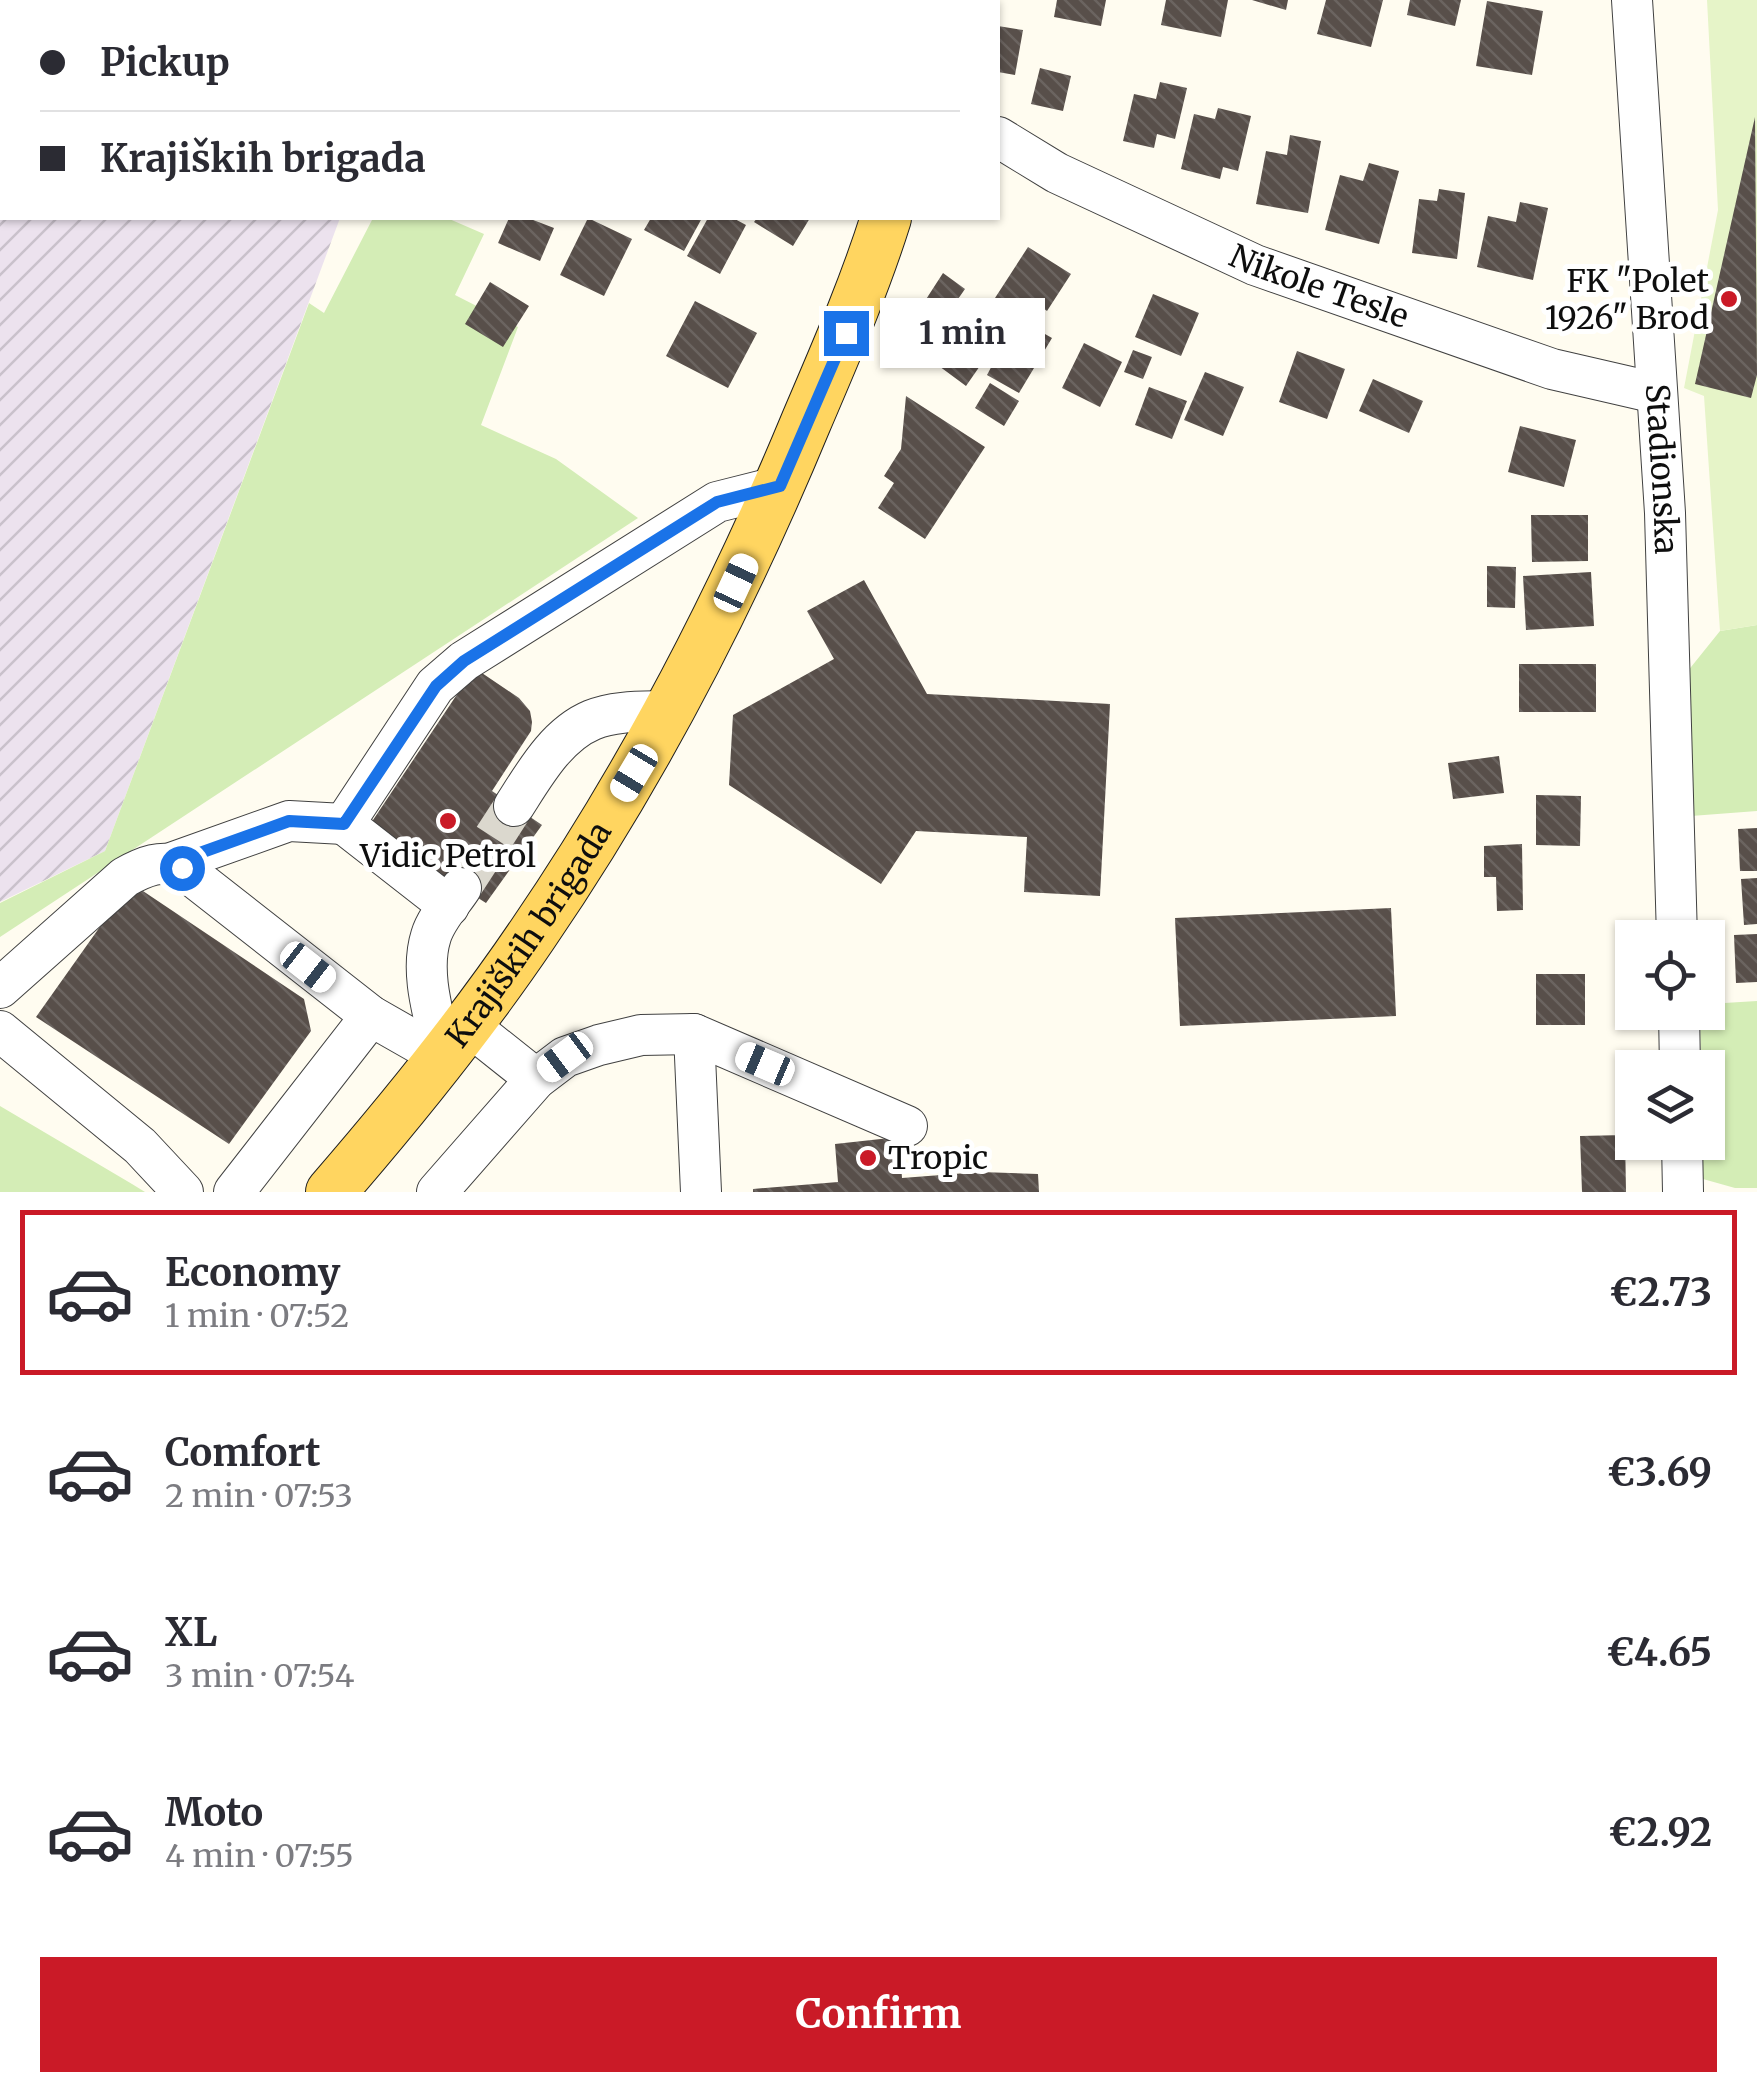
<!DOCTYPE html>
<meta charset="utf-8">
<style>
:root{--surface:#fff;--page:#f7f7f7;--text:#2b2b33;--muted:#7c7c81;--line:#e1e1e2;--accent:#ca1a27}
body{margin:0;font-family:Merriweather,serif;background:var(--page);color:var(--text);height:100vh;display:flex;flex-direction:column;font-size:38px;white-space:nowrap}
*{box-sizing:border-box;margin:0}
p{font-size:32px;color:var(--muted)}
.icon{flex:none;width:55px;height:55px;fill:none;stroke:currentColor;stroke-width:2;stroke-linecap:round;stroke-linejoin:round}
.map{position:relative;height:1192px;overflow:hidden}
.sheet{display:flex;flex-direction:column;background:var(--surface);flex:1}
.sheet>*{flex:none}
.guide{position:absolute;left:0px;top:0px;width:1000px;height:220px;box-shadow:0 2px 8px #0004;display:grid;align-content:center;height:220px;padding:0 40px;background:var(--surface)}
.controls{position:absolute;left:1615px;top:920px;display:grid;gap:20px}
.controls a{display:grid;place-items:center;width:110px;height:110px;border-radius:0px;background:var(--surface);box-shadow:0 2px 8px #0004;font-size:50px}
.end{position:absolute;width:45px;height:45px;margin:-22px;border:12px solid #1a73e8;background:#fff;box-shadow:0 0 0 5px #fff}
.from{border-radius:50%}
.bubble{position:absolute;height:70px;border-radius:0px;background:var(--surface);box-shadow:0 2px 8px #0004;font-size:32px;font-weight:700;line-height:70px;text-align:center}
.car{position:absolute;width:30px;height:60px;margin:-30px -15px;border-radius:12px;box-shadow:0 0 8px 2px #0007;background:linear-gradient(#fff 24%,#345 0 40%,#fff 0 76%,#345 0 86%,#fff 0)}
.guide b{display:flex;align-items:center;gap:35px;height:95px;font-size:38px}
.guide b+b{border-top:2px solid var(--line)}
.guide i{width:25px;height:25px;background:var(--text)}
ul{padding:18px 0 0;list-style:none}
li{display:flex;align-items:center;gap:30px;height:165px;margin:0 20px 15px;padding:0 20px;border:5px solid transparent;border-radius:0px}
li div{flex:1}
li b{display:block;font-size:38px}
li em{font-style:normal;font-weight:700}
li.active{border-color:var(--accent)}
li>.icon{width:90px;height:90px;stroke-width:1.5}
.button{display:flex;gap:20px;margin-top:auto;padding:20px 40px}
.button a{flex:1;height:115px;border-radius:0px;background:var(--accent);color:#fff;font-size:40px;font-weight:700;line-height:115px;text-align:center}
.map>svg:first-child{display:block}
.industrial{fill:url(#industrial-furrows)}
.grass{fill:#d4edb6}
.pitch{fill:#e6f4c8}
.building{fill:url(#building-back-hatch)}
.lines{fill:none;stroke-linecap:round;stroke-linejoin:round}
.minor-tunnel{stroke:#dbd8ce;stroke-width:40;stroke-dasharray:40 20;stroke-linecap:butt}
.minor-casing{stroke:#414141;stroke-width:42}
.major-casing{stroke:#1f1f1f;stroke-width:52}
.minor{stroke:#fff;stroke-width:40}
.major{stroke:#ffd560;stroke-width:50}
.route{stroke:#1a73e8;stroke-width:12}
.poi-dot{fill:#ca1a27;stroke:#fff;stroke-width:4}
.labels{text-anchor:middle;stroke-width:10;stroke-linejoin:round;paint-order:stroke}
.poi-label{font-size:32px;fill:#0e0e0e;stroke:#fff;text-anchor:end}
.street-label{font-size:32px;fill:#0e0e0e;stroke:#fff}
</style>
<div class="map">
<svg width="1757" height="1192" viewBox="0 0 1757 1192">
<defs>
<pattern id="industrial-furrows" width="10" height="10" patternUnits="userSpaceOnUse" patternTransform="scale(2.5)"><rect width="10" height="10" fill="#ece2ee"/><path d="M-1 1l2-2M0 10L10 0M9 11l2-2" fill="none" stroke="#c9c1cb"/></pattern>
<pattern id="building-back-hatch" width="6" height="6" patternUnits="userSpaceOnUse" patternTransform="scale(2.5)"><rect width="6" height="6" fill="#584f4a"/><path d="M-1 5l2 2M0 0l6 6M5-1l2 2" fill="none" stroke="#6b6460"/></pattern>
</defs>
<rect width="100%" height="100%" fill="#fffcf0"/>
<path class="industrial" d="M0 0H265L272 2H2V218H340L105 851 0 902Z"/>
<path class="grass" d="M373 218H447L484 234 455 295 518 327 481 425 556 459 638 518 0 937V903L105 851 309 303 324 313Z
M1757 625V811L1691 816 1683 677 1720 631Z
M1757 1001V1188H1735L1703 1179 1702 1143 1708 1142V1068L1701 1067 1700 1013 1708 1012V1004Z
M0 1106 132 1184 145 1192H0Z"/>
<path class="pitch" d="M1707 0H1757V625L1720 631 1704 396 1684 388 1718 210Z"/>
<path class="building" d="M1057 0H1106L1101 26 1054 17Z
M1166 0H1228L1221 37 1161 25Z
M1252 0H1288L1286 10Z
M1326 0H1383L1371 47 1317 34Z
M1410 0H1461L1455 26 1407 15Z
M1487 1 1543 11 1532 75 1476 66Z
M998 26 1023 30 1015 75 998 72Z
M1040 68 1071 76 1063 111 1031 104Z
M1160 82 1187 88 1175 139 1157 134 1154 148 1123 141 1134 94 1156 99Z
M1218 108 1251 116 1238 171 1223 167 1220 179 1181 169 1194 114 1215 119Z
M1755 117 1757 375 1751 398 1695 384Z
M1290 135 1321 141 1308 213 1256 204 1266 151 1287 155Z
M1369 163 1399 171 1379 244 1325 230 1340 175 1363 181Z
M1439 189 1465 193 1457 259 1412 253 1419 199 1437 201Z
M1520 202 1548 208 1533 280 1477 267 1488 216 1516 222Z
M509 218H528L554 228 540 261 498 243Z
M588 218 632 239 604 296 560 275Z
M651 218H702L684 251 644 230Z
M708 218H733L746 225 720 274 687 256Z
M757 218H810L793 246 754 222Z
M1028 247 1071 274 1047 311 1028 298 1019 313 995 298Z
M943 273 965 289 942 322 921 307Z
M490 282 529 306 503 347 465 324Z
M1153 294 1199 313 1181 356 1135 337Z
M695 301 757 333 728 388 666 356Z
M1031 326 1052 338 1019 393 987 375 996 358 1008 365Z
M936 330 982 363 966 386 920 352Z
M1084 343 1122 362 1100 407 1062 388Z
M1133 350 1152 357 1143 379 1124 372Z
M1297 351 1345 369 1327 419 1279 402Z
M1205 372 1244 387 1223 436 1184 420Z
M1373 379 1423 401 1409 433 1359 411Z
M990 383 1019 401 1004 426 975 408Z
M1149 387 1187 401 1172 439 1135 425Z
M906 396 985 447 925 539 878 508 894 483 884 476 901 449Z
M1520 426 1576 440 1564 487 1508 472Z
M1531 515H1588V561L1532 562Z
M1487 566 1516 567 1515 608 1487 607Z
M1591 572 1594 626 1526 630 1523 576Z
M864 580 927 694 1110 704 1100 896 1024 892 1027 837 916 831 881 884 729 785 733 715 834 659 807 611Z
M1519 664H1596V712H1519Z
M479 671 519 698 530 711 532 722 531 731 492 791 542 825 486 903 367 829 470 675Z
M1499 756 1504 793 1453 799 1448 763Z
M1536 795 1581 796 1580 846 1536 845Z
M1757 828V871H1740L1738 829Z
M1522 844 1523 910 1497 911 1496 877H1484V846Z
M1757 878V924L1744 925 1741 879Z
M131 883 304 999 311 1031 229 1144 36 1017Z
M1391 908 1396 1016 1180 1026 1175 918Z
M1757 934V982L1736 983 1734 935Z
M1536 974H1585V1025H1536Z
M1625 1135 1626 1192H1582L1580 1136Z
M899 1137 902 1178 980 1172 1038 1174 1039 1192H753V1189L838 1182 835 1144Z"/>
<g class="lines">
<path class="minor-tunnel" d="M461 888 514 806"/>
<defs>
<g id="minor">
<path d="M764 0 768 2"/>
<path id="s1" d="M1632 0 1665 513 1677 938"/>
<path id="s2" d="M998 137 1057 173 1255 265 1552 369 1656 393"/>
<path d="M514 806C534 775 556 735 592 720 616 710 645 712 670 711"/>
<path d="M171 863 289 821 344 824"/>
<path d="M449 906 344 824 435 686 464 661 717 502 780 486"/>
<path d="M0 988 125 877C143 867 163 858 182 868L371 1016 443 1057"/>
<path d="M1679 1012 1680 1068"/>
<path d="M467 1024 536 1079"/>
<path d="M0 1031 140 1146 183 1192"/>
<path d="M694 1034 701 1192"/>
<path d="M443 1057C435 1019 419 974 431 936 436 919 451 903 461 888"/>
<path d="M1682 1142 1683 1192"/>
<path d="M234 1192 371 1016"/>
<path d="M437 1192 536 1079 565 1057 599 1045 641 1035 694 1034 907 1126"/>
</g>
<g id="major">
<path d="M933 2V0"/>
<path id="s3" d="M331 1192C402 1110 471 1025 532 935 643 773 731 603 806 422 835 354 864 288 886 218"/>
</g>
</defs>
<use href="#minor" class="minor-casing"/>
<use href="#major" class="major-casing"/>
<use href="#minor" class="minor"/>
<use href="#major" class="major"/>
</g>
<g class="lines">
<path class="route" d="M182 868 172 863 289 821 344 824 436 686 464 661 717 502 780 486 846 333"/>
</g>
<g class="poi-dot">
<circle cx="1729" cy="299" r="10"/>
<circle cx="448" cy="821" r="10"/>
<circle cx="868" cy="1158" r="10"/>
</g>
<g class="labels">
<g class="poi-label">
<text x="1709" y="292">FK "Polet<tspan x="1709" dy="37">1926" Brod</tspan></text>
<text x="448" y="867" text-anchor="middle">Vidic Petrol</text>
<text x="888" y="1169" text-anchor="start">Tropic</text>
</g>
<g class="street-label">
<text dy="11" stroke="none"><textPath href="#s2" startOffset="355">Nikole Tesle</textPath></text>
<text dy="11" stroke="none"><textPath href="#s1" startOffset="470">Stadionska</textPath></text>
<text dy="11" stroke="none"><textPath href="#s3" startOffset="325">Krajiških brigada</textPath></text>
</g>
</g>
</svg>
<div class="controls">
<a><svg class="icon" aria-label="locate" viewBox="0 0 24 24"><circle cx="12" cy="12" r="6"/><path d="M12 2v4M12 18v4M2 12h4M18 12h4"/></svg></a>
<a><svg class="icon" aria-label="layers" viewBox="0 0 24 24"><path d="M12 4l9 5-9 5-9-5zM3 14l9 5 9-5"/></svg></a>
</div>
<i class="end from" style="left:182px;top:868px"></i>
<i class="end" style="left:846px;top:333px"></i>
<div class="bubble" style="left:880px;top:298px;width:165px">1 min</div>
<i class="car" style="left:736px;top:583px;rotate:25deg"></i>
<i class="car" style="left:634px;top:773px;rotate:211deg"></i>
<i class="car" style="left:308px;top:967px;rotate:128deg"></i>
<i class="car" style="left:565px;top:1057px;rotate:233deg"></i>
<i class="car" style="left:765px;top:1064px;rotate:293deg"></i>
<div class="guide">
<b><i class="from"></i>Pickup</b>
<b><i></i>Krajiških brigada</b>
</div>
</div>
<section class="sheet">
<ul>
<li class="active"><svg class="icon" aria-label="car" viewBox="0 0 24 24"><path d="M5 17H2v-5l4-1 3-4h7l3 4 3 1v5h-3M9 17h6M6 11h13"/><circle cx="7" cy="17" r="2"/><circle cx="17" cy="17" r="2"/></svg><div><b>Economy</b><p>1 min · 07:52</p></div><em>€2.73</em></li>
<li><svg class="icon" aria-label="car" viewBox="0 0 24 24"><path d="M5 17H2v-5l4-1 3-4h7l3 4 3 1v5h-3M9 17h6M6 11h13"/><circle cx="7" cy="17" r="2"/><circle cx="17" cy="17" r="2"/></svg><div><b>Comfort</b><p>2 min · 07:53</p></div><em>€3.69</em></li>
<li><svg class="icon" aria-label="car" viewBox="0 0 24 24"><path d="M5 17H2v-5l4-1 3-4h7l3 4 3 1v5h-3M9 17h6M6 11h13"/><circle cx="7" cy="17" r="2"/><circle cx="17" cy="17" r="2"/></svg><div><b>XL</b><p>3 min · 07:54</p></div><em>€4.65</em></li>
<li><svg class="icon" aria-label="car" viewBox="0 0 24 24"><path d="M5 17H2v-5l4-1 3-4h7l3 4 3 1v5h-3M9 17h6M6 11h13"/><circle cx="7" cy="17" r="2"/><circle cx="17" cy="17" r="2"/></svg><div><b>Moto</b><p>4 min · 07:55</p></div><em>€2.92</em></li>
</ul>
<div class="button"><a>Confirm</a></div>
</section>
